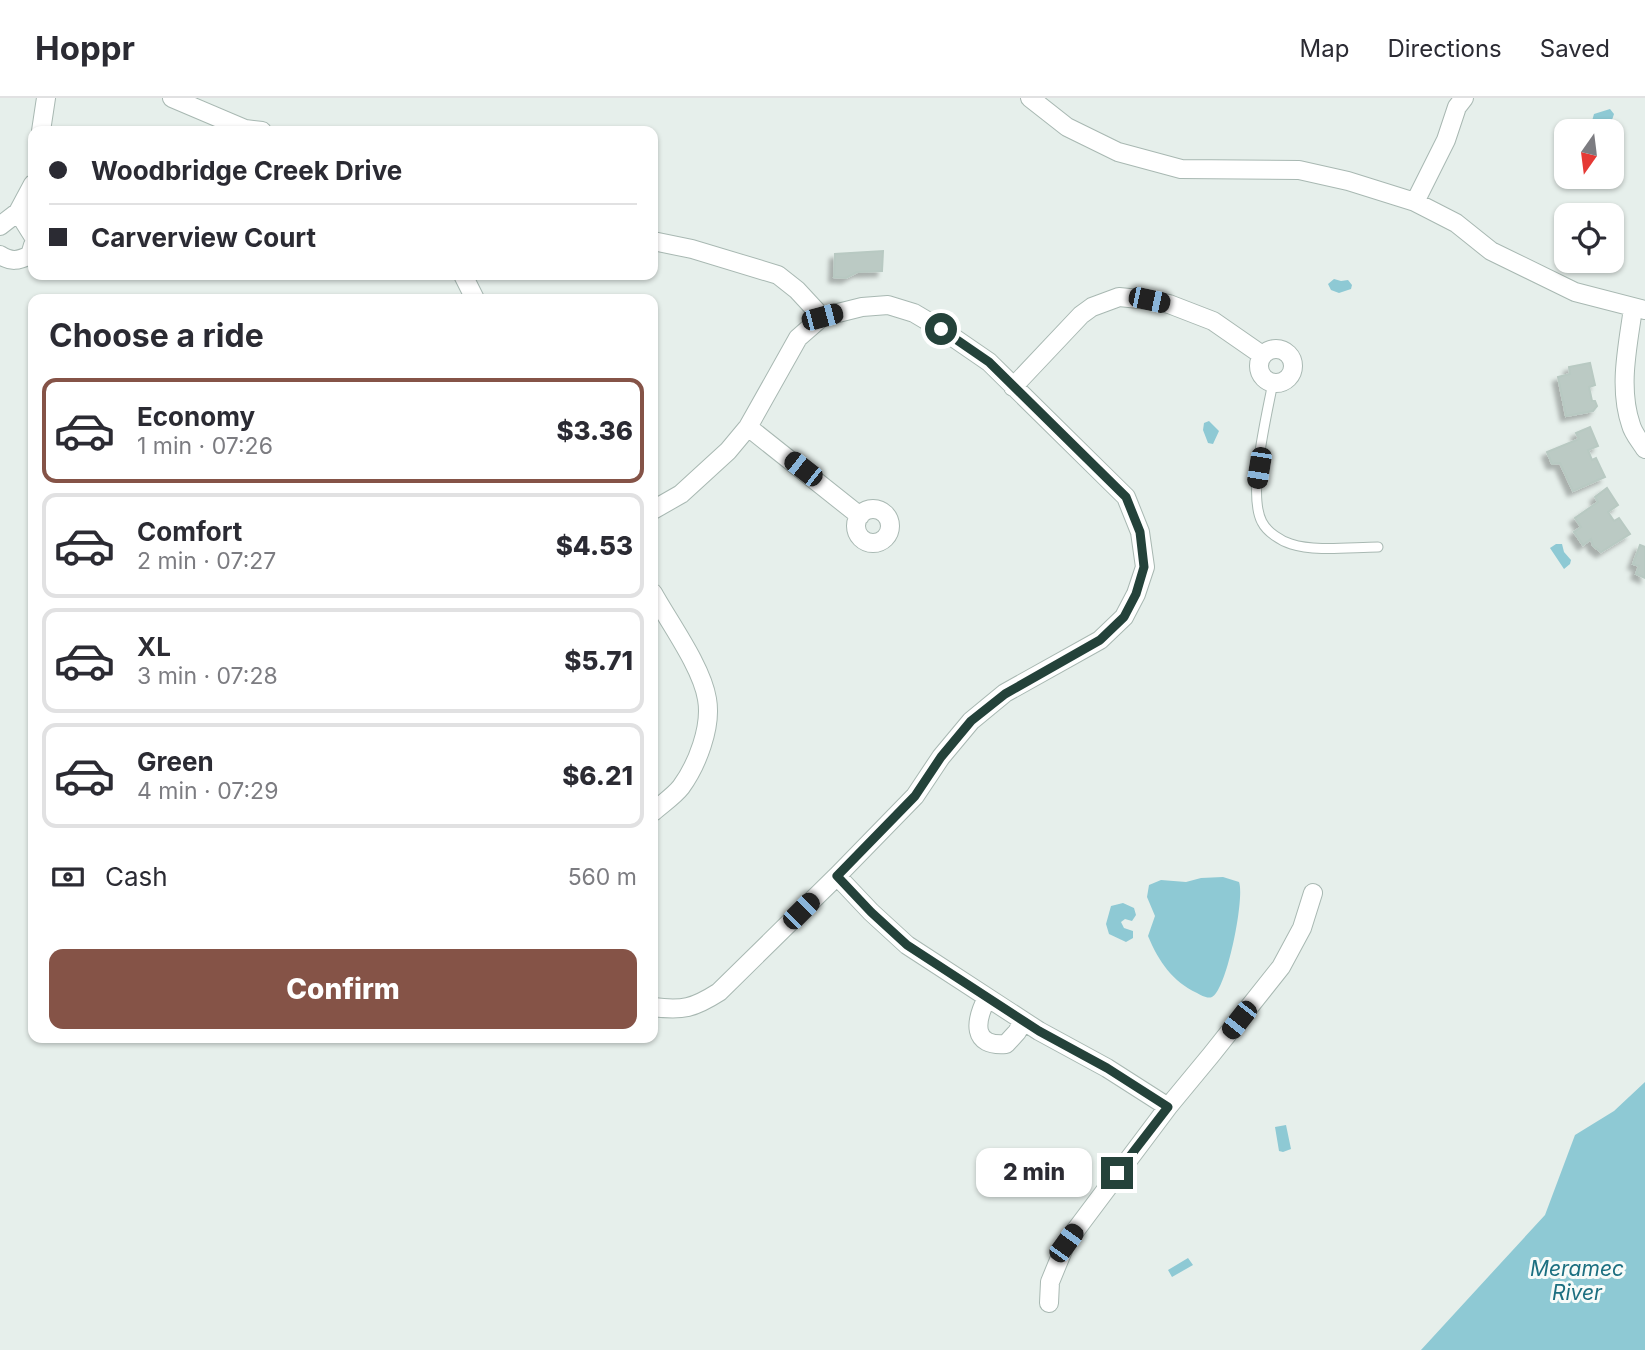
<!DOCTYPE html>
<meta charset="utf-8">
<style>
:root{--surface:#fff;--page:#f2f2f3;--text:#2b2b33;--muted:#7c7c81;--line:#e1e1e2;--accent:#855347}
body{margin:0;font-family:Inter,sans-serif;background:var(--page);color:var(--text);height:100vh;display:flex;flex-direction:column;font-size:26px;white-space:nowrap}
*{box-sizing:border-box;margin:0}
p{font-size:23px;color:var(--muted)}
.icon{flex:none;width:38px;height:38px;fill:none;stroke:currentColor;stroke-width:2;stroke-linecap:round;stroke-linejoin:round}
.map{position:relative;flex:1;overflow:hidden}
.details{position:absolute;left:28px;top:196px;width:630px;height:749px;display:flex;flex-direction:column;background:var(--surface);border-radius:14px;box-shadow:0 2px 5px #0004}
.details>*{flex:none}
.guide{position:absolute;left:28px;top:28px;width:630px;height:154px;border-radius:14px;box-shadow:0 2px 5px #0004;display:grid;align-content:center;height:154px;padding:0 21px;background:var(--surface)}
.needle{width:46px;rotate:194deg}
.controls{position:absolute;left:1554px;top:21px;display:grid;gap:14px}
.controls a{display:grid;place-items:center;width:70px;height:70px;border-radius:14px;background:var(--surface);box-shadow:0 2px 5px #0004;font-size:35px}
.end{position:absolute;width:32px;height:32px;margin:-16px;border:9px solid #24423a;background:#fff;box-shadow:0 0 0 4px #fff}
.from{border-radius:50%}
.bubble{position:absolute;height:49px;border-radius:14px;background:var(--surface);box-shadow:0 2px 5px #0004;font-size:23px;font-weight:800;line-height:49px;text-align:center}
.car{position:absolute;width:21px;height:42px;margin:-21px -10px;border-radius:9px;box-shadow:0 0 5px 2px #0007;background:linear-gradient(#222 24%,#8ab4d8 0 40%,#222 0 76%,#8ab4d8 0 86%,#222 0)}
.guide b{display:flex;align-items:center;gap:24px;height:66px;font-size:26px}
.guide b+b{border-top:2px solid var(--line)}
.guide i{width:18px;height:18px;background:var(--text)}
ul{padding:0;list-style:none}
li{display:flex;align-items:center;gap:21px;height:105px;margin:0 14px 10px;padding:0 7px;border:4px solid var(--line);border-radius:14px}
li div{flex:1}
li b{display:block;font-size:26px}
li em{font-style:normal;font-weight:800}
li.on{border-color:var(--accent)}
li>.icon{width:63px;height:63px;stroke-width:1.5}
h2{padding:0 21px;font-size:32px;line-height:84px}
.pay{display:flex;align-items:center;gap:18px;height:77px;padding:0 21px;font-size:26px}
.pay p{margin-inline-start:auto}
.primary-button{display:flex;gap:14px;margin-top:auto;padding:14px 21px}
.primary-button a{flex:1;height:80px;border-radius:14px;background:var(--accent);color:#fff;font-size:28px;font-weight:800;line-height:80px;text-align:center}
header{display:flex;align-items:center;gap:42px;box-sizing:border-box;height:98px;padding:0 35px;background:var(--surface);border-bottom:2px solid var(--line)}
header strong{font-size:33px}
nav{display:flex;gap:38px;margin-inline-start:auto;font-size:24px}
.map>svg:first-child{display:block}
.water{fill:#8ec9d4}
.building{fill:#bbcac4;stroke:#b8c9c2;stroke-width:2;filter:url(#shadow)}
.lines{fill:none;stroke-linecap:round;stroke-linejoin:round}
.lane-casing{stroke:#a8b8b2;stroke-width:11}
.street-casing{stroke:#a8b8b2;stroke-width:20}
.lane{stroke:#fff;stroke-width:9}
.street{stroke:#fff;stroke-width:18}
.route{stroke:#24423a;stroke-width:9}
.labels{text-anchor:middle;stroke-width:6;stroke-linejoin:round;paint-order:stroke}
.water-label{font-size:21px;font-style:italic;fill:#1c6f80;stroke:#f7fbf9}
</style>
<header>
<strong>Hoppr</strong>
<nav><a>Map</a><a>Directions</a><a>Saved</a></nav>
</header>
<div class="map">
<svg width="1645" height="1252" viewBox="0 0 1645 1252">
<defs>
<filter id="shadow"><feDropShadow dx="-5" dy="5" stdDeviation="2" flood-color="#0004"/></filter>
</defs>
<rect width="100%" height="100%" fill="#e6efeb"/>
<path class="water" d="M1610 11 1614 16 1612 22 1601 25 1592 23 1594 16Z
M1334 181 1341 183 1348 182 1352 187 1351 191 1339 195 1331 192 1328 186Z
M1209 323 1219 333 1213 346 1208 345 1203 332 1204 325Z
M1556 446H1562L1564 454 1571 462 1570 466 1564 471 1550 450Z
M1223 779 1239 784C1245 799 1227 892 1212 899 1207 901 1201 897 1197 895 1172 883 1159 864 1148 838L1155 818 1147 799 1149 787 1161 782 1186 784 1201 780Z
M1123 805 1134 810 1136 817 1132 823 1125 821 1121 824 1124 830 1133 833V840L1126 844 1109 836 1106 826 1111 808Z
M1645 984V1252H1421L1545 1117 1575 1037 1614 1013Z
M1286 1027 1291 1051 1283 1054 1279 1053 1275 1029Z
M1033 1058 1044 1067 1042 1072 1026 1073 1017 1069V1062L1022 1059Z
M1188 1160 1193 1167 1172 1179 1168 1172Z"/>
<path class="building" d="M883 153 882 173 857 174 846 180 834 179 835 156Z
M1590 265 1595 287 1589 289 1592 303H1595L1597 308 1593 313 1566 318 1558 279 1570 276 1569 269Z
M1590 329 1598 348 1588 352 1592 362 1596 360 1605 379 1573 393 1560 365 1552 366 1547 354 1579 341 1576 335Z
M1607 390 1618 407 1608 414 1614 423 1619 420 1630 436 1601 454 1593 448 1591 441 1583 447 1574 434 1581 429 1575 420 1598 404 1595 399Z
M1640 447 1645 449V480L1636 476 1639 468 1633 466Z"/>
<g class="lines">
<defs>
<path id="lane" d="M1273 284C1267 317 1247 396 1262 424 1267 434 1281 443 1291 446 1315 454 1353 449 1378 449"/>
<path id="street" d="M172 0 245 31 262 33
M1030 0 1067 29 1118 54 1181 71 1299 72 1348 83 1415 104 1456 125 1491 153 1575 194 1645 212
M41 33 46 0
M1415 104 1446 42 1457 9 1464 0
M18 114 33 138
M0 128 18 114 33 86
M653 143 692 151 778 177 797 192 822 219
M0 157C11 164 18 163 30 157L33 147
M463 177 475 201
M1633 210C1628 248 1618 289 1631 327 1633 335 1640 343 1645 351
M1259 268a17 17 0 1 1 34 0a17 17 0 1 1-34 0Z
M1013 289 1081 217 1092 209 1119 199 1149 202 1169 206 1213 223 1262 257
M748 329 860 418
M856 428a17 17 0 1 1 34 0a17 17 0 1 1-34 0Z
M653 412 681 396 728 353 748 329 798 240 822 219 862 209 888 207 914 215 941 231 989 264 1126 399 1140 434 1145 469 1136 496 1124 519 1100 542 1005 595 971 623 941 659 915 698 837 778
M653 495C669 524 702 569 707 601 712 629 697 667 681 689 674 698 662 706 653 714
M987 900C975 923 971 949 1006 946L1017 934 1023 923
M653 909C683 913 694 910 719 894L837 778 871 814 907 847 1039 933 1107 970 1168 1009
M1049 1205 1050 1184 1066 1145 1168 1009 1211 957 1281 869 1302 830 1313 795"/>
</defs>
<use href="#lane" class="lane-casing"/>
<use href="#street" class="street-casing"/>
<use href="#lane" class="lane"/>
<use href="#street" class="street"/>
</g>
<g class="lines">
<path class="route" d="M941 231 989 264 1126 399 1140 434 1144 469 1136 496 1124 519 1100 542 1005 596 971 623 941 659 915 698 837 778 871 814 907 847 1039 933 1107 970 1168 1009 1117 1075"/>
</g>
<g class="labels">
<g class="water-label">
<text x="1577" y="1178">Meramec<tspan x="1577" dy="24">River</tspan></text>
</g>
</g>
</svg>
<div class="controls">
<a><svg class="needle" viewBox="-14 -14 28 28"><path d="M0-13l5 13h-10z" fill="#e53935"/><path d="M0 13l5-13h-10z" fill="#7c7c81"/></svg></a>
<a><svg class="icon" aria-label="locate" viewBox="0 0 24 24"><circle cx="12" cy="12" r="6"/><path d="M12 2v4M12 18v4M2 12h4M18 12h4"/></svg></a>
</div>
<i class="end from" style="left:941px;top:231px"></i>
<i class="end" style="left:1117px;top:1075px"></i>
<div class="bubble" style="left:976px;top:1050px;width:116px">2 min</div>
<i class="car" style="left:1149px;top:202px;rotate:102deg"></i>
<i class="car" style="left:822px;top:219px;rotate:75deg"></i>
<i class="car" style="left:1259px;top:370px;rotate:189deg"></i>
<i class="car" style="left:803px;top:371px;rotate:308deg"></i>
<i class="car" style="left:801px;top:813px;rotate:45deg"></i>
<i class="car" style="left:1239px;top:922px;rotate:218deg"></i>
<i class="car" style="left:1066px;top:1145px;rotate:36deg"></i>
<div class="guide">
<b><i class="from"></i>Woodbridge Creek Drive</b>
<b><i></i>Carverview Court</b>
</div>
<section class="details">
<h2>Choose a ride</h2>
<ul>
<li class="on"><svg class="icon" aria-label="car" viewBox="0 0 24 24"><path d="M5 17H2v-5l4-1 3-4h7l3 4 3 1v5h-3M9 17h6M6 11h13"/><circle cx="7" cy="17" r="2"/><circle cx="17" cy="17" r="2"/></svg><div><b>Economy</b><p>1 min · 07:26</p></div><em>$3.36</em></li>
<li><svg class="icon" aria-label="car" viewBox="0 0 24 24"><path d="M5 17H2v-5l4-1 3-4h7l3 4 3 1v5h-3M9 17h6M6 11h13"/><circle cx="7" cy="17" r="2"/><circle cx="17" cy="17" r="2"/></svg><div><b>Comfort</b><p>2 min · 07:27</p></div><em>$4.53</em></li>
<li><svg class="icon" aria-label="car" viewBox="0 0 24 24"><path d="M5 17H2v-5l4-1 3-4h7l3 4 3 1v5h-3M9 17h6M6 11h13"/><circle cx="7" cy="17" r="2"/><circle cx="17" cy="17" r="2"/></svg><div><b>XL</b><p>3 min · 07:28</p></div><em>$5.71</em></li>
<li><svg class="icon" aria-label="car" viewBox="0 0 24 24"><path d="M5 17H2v-5l4-1 3-4h7l3 4 3 1v5h-3M9 17h6M6 11h13"/><circle cx="7" cy="17" r="2"/><circle cx="17" cy="17" r="2"/></svg><div><b>Green</b><p>4 min · 07:29</p></div><em>$6.21</em></li>
</ul>
<div class="pay"><svg class="icon" aria-label="cash" viewBox="0 0 24 24"><path d="M3 7h18v10H3z"/><circle cx="12" cy="12" r="2"/></svg>Cash<p>560 m</p></div>
<div class="primary-button"><a>Confirm</a></div>
</section>
</div>
